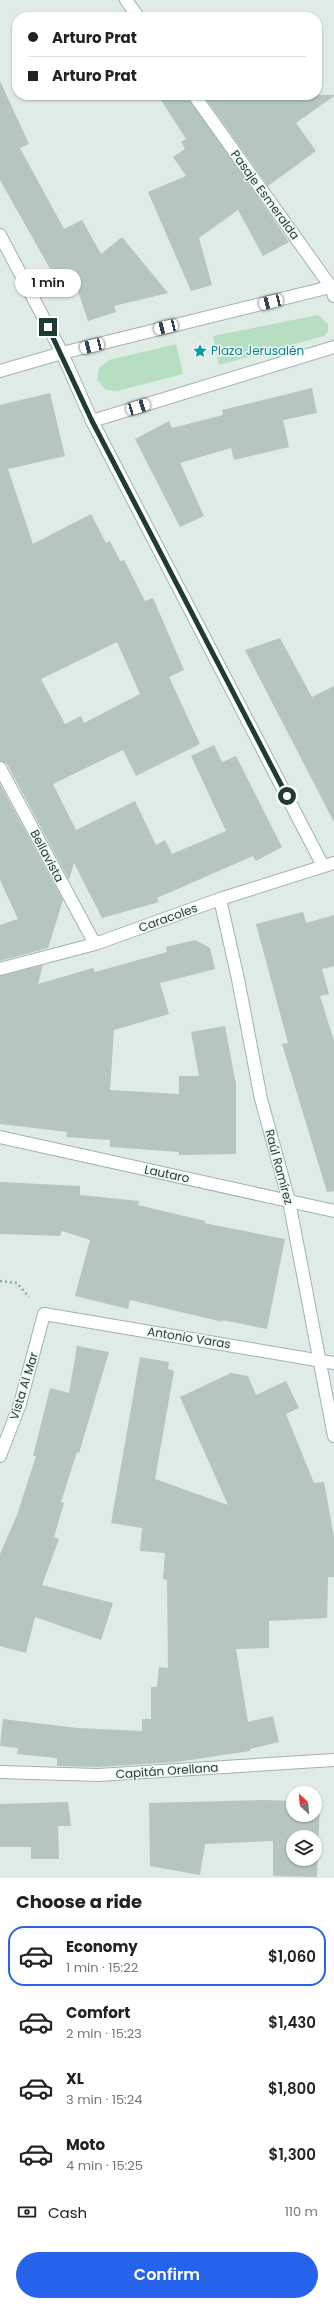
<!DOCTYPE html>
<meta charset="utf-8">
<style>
:root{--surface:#fff;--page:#f6f6f6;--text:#222;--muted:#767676;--line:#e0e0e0;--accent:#2563eb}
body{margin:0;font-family:Poppins,sans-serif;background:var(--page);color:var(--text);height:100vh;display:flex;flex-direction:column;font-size:15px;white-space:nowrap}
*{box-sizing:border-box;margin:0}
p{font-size:13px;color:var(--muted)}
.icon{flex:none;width:22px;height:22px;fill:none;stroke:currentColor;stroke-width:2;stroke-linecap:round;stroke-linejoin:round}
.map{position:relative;height:1878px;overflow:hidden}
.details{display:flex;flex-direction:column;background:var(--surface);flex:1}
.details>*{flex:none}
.hud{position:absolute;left:12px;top:12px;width:310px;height:88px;border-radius:16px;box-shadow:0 1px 3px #0004;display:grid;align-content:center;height:88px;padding:0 16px;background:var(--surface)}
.needle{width:26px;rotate:334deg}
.buttons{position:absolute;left:286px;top:1786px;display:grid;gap:8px}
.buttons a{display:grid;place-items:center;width:36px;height:36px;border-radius:50%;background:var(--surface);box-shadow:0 1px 3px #0004;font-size:20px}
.end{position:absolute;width:18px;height:18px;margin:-9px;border:5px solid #1f3c34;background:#fff;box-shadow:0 0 0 2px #fff}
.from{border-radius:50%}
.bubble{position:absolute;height:28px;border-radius:14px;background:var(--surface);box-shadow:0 1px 3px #0004;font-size:13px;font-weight:600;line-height:28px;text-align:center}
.car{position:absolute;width:12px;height:24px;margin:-12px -6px;border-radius:5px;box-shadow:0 0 3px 1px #0007;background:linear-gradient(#fff 24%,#345 0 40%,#fff 0 76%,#345 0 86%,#fff 0)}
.hud b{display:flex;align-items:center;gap:14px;height:38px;font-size:15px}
.hud b+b{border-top:1px solid var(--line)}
.hud i{width:10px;height:10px;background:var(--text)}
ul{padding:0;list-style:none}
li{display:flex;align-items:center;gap:12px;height:60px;margin:0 8px 6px;padding:0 8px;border:2px solid transparent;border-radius:16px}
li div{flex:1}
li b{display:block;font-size:15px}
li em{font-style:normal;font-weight:600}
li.on{border-color:var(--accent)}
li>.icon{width:36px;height:36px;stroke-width:1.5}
h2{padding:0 16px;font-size:18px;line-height:48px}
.pay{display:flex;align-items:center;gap:10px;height:44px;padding:0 16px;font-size:15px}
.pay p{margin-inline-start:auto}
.cta{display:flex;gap:8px;margin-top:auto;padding:8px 16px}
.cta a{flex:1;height:46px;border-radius:24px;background:var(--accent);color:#fff;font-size:16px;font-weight:600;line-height:46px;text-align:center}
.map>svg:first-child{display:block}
.green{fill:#b6dec0}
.building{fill:#b4c6be;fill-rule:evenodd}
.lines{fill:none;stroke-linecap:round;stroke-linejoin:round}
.street-casing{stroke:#a2b3ac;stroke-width:14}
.path{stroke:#7db19f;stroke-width:2.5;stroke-dasharray:2 3;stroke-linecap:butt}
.street{stroke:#fff;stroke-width:12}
.route{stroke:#1f3c34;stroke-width:5}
.labels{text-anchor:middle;stroke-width:3;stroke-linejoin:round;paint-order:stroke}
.street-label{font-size:12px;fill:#1f3c34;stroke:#eff8f3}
.culture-label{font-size:12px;fill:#0d838f;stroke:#eff8f3;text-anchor:start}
</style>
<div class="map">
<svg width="334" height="1878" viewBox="0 0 334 1878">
<rect width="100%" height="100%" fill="#dfebe5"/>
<path class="green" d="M318 315 328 324V331L324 336 219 365 213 336Z
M176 344 183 374 117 391 106 390 97 380 99 368 109 360Z"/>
<path class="building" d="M0 81 29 144 20 148 64 229 82 220 101 254 122 237 168 293 114 306 116 312 88 321 72 273 57 281 0 180Z
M158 95H187L289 242 263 256 238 210 199 238 212 285 191 291 148 192 186 176 173 157 185 149 181 142 186 139Z
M203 95H334V96L296 123 316 151 268 186Z
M312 388 317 413 283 420 289 447 234 460 231 448 180 463 204 516 180 527 135 439 169 421 172 428 223 415 222 410Z
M50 393 65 456 8 469 33 544 91 514 106 543 110 541 120 561 124 560 145 601 153 598 184 670 169 677 200 744 136 776 123 750 53 784 76 830 135 801 156 845 165 840 172 854 226 831 191 756 214 745 222 762 236 756 282 847 256 861 253 856 157 898 159 902 102 918 74 863 69 880 7 764 0 761V405ZM117 642 140 694 84 723 81 716 65 724 41 679Z
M280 638 312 697 334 686V822L245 650Z
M0 784 63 900 48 948 0 961V925L18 919 0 880Z
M303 912 306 923 334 915V966L322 969 329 994 320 996 334 1041V1191L327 1192 282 1044 288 1043 256 924Z
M195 940 210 948 215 969 160 983 169 1014 114 1030 110 1090 179 1094V1076H199L191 1032 225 1026 236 1085V1154L179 1155V1152L110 1147V1140L66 1137 67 1132 0 1124V976L43 965 38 984 93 968 95 972 167 952 166 947Z
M0 1182 80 1186V1195L139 1201 138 1205 205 1221 204 1223 285 1239 267 1329 222 1320 223 1322 130 1300 128 1309 75 1296 90 1240 62 1231 60 1236 0 1234Z
M77 1346 109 1352 79 1453 77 1452 61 1502 64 1503 54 1537 59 1539 42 1585 113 1603 101 1640 35 1617 26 1653 0 1646V1554L17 1515 36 1456H33L50 1388 69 1393Z
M140 1357 169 1362 168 1369 174 1371 155 1479 228 1505 180 1397 231 1373 248 1376 256 1395 286 1381 299 1408 286 1414 314 1483 324 1482 334 1537V1577H328L327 1618 269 1621V1648L236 1649 248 1722 273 1716 279 1742 250 1749V1751L177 1762 98 1767 57 1766V1758L17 1754 18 1748 0 1746 3 1719 77 1728 142 1731V1719H151V1687H157L159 1667 168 1668 167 1580 163 1579 165 1553 140 1551 142 1528 111 1523Z
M264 1800 293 1801V1815H315V1801H320L317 1877 273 1876V1841L205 1844 200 1875 150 1866 149 1803ZM293 1837H315V1859H293Z
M68 1802 71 1826H58L59 1859H31V1847H0V1804Z"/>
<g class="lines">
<defs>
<path id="street" d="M126 0 138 17
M194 95 331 287 334 296
M0 235 62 353 92 421 323 866
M0 371 62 353 334 286
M92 421 334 347
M0 768 95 944
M220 899 238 979 261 1099 289 1201 334 1436
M0 969 95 944 220 899 334 863
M0 1137 334 1211
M0 1456 20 1404 44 1314 334 1363
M0 1772 98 1775 334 1760"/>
</defs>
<use href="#street" class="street-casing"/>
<path class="path" d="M0 1281 17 1283 29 1297"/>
<use href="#street" class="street"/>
</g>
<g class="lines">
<path class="route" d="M48 327 92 421 287 796"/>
</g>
<defs>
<symbol id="sight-bare" viewBox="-9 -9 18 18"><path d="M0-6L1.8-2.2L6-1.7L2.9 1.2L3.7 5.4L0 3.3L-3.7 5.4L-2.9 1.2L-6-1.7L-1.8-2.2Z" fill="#0f9aa8" stroke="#eff8f3" stroke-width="2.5" paint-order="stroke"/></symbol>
</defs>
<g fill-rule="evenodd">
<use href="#sight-bare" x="190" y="341" width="20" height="20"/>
</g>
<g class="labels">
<g class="street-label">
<text transform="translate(265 195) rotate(54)" y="4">Pasaje Esmeralda</text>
<text transform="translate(47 856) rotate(62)" y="4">Bellavista</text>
<text transform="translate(168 918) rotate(-20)" y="4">Caracoles</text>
<text transform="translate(279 1167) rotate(75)" y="4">Raúl Ramírez</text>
<text transform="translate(167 1174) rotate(12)" y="4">Lautaro</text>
<text transform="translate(189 1338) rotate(9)" y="4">Antonio Varas</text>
<text transform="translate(24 1386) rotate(-73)" y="4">Vista Al Mar</text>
<text transform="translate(167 1771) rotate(-4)" y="4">Capitán Orellana</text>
</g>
<g class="culture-label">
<text x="211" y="355">Plaza Jerusalén</text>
</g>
</g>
</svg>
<div class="buttons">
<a><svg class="needle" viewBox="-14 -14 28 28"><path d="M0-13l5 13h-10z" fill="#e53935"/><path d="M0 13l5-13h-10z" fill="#767676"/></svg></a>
<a><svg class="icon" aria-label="layers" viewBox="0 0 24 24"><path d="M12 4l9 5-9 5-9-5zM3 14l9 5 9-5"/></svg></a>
</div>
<i class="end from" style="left:287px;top:796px"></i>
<i class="end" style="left:48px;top:327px"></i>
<div class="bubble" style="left:15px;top:269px;width:66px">1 min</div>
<i class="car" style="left:271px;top:302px;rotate:256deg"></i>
<i class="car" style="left:166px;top:327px;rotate:256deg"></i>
<i class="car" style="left:92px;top:346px;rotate:256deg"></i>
<i class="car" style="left:138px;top:407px;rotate:73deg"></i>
<div class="hud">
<b><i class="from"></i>Arturo Prat</b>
<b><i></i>Arturo Prat</b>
</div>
</div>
<section class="details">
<h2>Choose a ride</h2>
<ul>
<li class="on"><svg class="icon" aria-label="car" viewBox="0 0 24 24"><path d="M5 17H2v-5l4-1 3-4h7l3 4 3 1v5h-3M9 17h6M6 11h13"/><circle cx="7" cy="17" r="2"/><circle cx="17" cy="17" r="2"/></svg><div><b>Economy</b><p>1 min · 15:22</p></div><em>$1,060</em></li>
<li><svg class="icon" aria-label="car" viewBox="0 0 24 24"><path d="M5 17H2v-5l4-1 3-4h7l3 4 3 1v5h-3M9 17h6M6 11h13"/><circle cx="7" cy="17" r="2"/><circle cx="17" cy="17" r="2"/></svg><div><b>Comfort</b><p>2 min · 15:23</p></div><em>$1,430</em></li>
<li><svg class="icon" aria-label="car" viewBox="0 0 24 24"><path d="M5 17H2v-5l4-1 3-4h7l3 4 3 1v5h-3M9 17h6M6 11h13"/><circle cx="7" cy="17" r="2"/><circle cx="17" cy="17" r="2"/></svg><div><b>XL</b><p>3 min · 15:24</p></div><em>$1,800</em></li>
<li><svg class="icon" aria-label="car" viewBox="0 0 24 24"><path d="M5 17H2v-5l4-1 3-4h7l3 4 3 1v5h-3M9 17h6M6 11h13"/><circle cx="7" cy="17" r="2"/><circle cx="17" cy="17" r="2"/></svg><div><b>Moto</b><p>4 min · 15:25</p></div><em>$1,300</em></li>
</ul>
<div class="pay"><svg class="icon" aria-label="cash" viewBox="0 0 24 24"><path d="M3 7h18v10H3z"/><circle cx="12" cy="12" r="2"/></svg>Cash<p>110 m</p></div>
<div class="cta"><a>Confirm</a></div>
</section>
